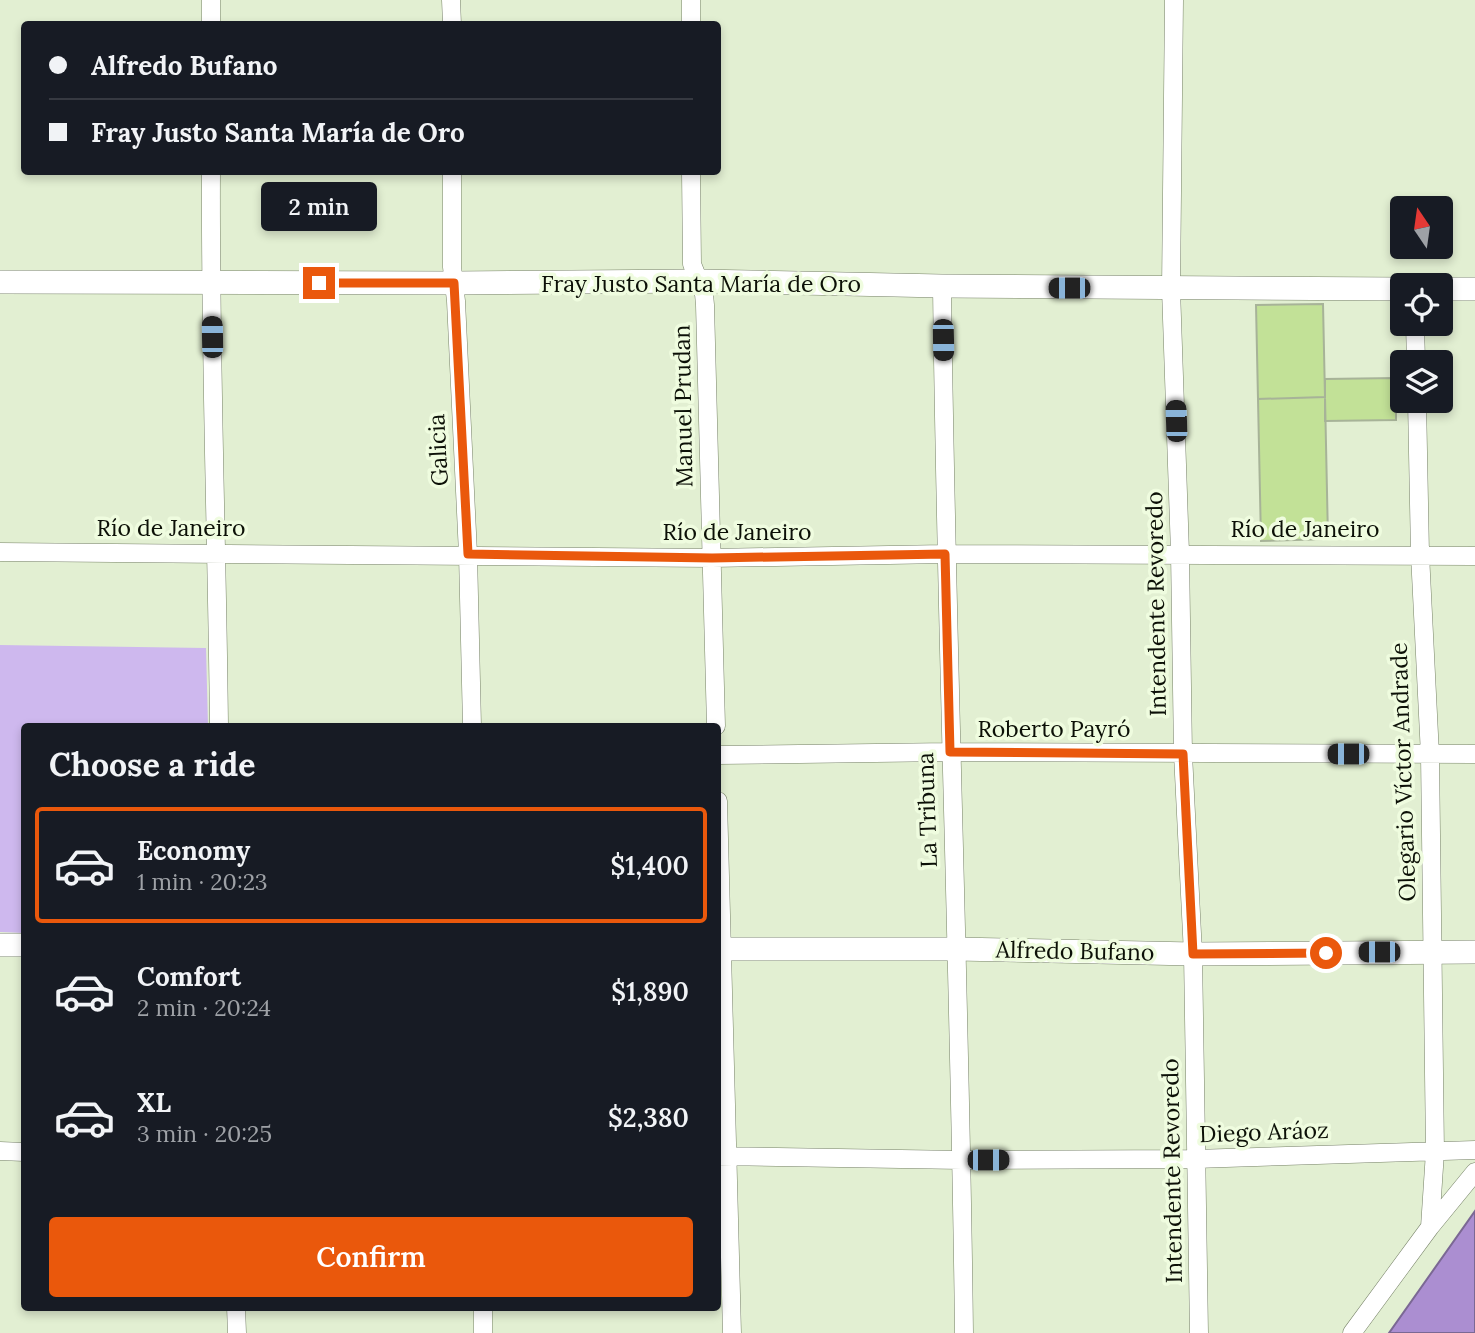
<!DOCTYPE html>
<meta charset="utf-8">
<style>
:root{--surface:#171b24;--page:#242831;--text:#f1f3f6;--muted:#9ea1a6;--line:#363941;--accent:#ea580c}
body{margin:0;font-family:Lora,serif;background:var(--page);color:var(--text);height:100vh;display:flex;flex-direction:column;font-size:26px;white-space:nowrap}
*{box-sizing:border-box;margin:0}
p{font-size:23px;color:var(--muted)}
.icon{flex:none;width:38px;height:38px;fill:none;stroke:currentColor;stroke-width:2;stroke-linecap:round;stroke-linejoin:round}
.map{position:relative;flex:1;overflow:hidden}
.side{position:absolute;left:21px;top:723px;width:700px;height:588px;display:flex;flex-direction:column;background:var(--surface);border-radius:7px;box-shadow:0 4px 10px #0003}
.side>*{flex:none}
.banner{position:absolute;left:21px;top:21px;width:700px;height:154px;border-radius:7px;box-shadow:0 4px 10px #0003;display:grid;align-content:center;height:154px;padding:0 28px;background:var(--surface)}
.needle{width:46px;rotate:347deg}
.controls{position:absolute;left:1390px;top:196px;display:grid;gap:14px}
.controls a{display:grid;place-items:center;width:63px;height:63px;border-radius:7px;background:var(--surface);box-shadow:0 4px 10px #0003;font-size:35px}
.end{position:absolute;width:32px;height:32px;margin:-16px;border:9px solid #ea580c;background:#fff;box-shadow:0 0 0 4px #fff}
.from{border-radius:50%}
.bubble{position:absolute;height:49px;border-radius:7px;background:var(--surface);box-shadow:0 4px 10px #0003;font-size:23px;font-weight:600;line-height:49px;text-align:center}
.car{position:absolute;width:21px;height:42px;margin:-21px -10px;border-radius:9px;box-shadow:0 0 5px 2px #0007;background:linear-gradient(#222 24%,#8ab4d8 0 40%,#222 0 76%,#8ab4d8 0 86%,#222 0)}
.banner b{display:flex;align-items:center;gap:24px;height:66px;font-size:26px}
.banner b+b{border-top:2px solid var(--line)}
.banner i{width:18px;height:18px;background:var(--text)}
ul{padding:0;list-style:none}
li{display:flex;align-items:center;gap:21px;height:116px;margin:0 14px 10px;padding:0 14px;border:4px solid transparent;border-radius:7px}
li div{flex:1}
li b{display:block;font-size:26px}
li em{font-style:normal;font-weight:600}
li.on{border-color:var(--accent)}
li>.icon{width:63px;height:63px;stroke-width:1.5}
h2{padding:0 28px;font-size:32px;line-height:84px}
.action{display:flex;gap:14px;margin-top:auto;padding:14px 28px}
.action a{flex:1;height:80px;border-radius:7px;background:var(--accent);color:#fff;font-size:28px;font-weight:600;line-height:80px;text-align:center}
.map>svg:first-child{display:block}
.green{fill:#ceb8ee}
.water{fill:#ab8ed1;stroke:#7b6894;stroke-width:2}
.building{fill:#c2e197;stroke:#a7b398;stroke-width:2}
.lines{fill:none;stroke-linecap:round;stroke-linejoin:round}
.minor-casing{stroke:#778268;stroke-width:19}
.tertiary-casing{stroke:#778268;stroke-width:24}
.minor{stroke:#fff;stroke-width:18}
.tertiary{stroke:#fff;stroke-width:23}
.route{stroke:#ea580c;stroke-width:9}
.labels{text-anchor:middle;stroke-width:7;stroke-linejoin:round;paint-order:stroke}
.street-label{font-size:23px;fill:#0c1007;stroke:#effcdf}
</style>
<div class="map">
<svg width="1475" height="1333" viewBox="0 0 1475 1333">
<rect width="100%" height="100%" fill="#e2efd2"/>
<path class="green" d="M0 645 206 648 208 726H24V933L0 932Z"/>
<path class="water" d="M1475 1211V1333H1389Z"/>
<path class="building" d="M1323 304 1325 397 1258 399 1256 305Z
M1396 378V420L1325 421V379Z
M1325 397 1328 539 1261 541 1258 399Z"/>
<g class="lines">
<defs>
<path id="minor" d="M451 0 452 24
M1174 0 1171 289 1180 553 1183 754 1193 954 1199 1333
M211 24V0
M691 24V0
M211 172C210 356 217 541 219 726
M452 172V267L456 301 468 554 472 726
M691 172 692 264 704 294 705 305 716 726
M942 286C946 635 960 984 964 1333
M1415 324 1416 362
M1417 401 1420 554 1430 755 1435 1152 1430 1227
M0 552 712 558 945 554 1475 556
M718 755 950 752 1475 754
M718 801 732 1333
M0 1151 24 1152
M718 1156 962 1160 1195 1159 1475 1150
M236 1307 237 1333
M483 1307V1333
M1352 1333 1430 1227 1475 1172"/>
<path id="tertiary" d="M0 282 454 283 699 281 942 286 1402 289
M1440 289H1475
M0 945H24
M718 949H956L1193 954 1475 952"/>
</defs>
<use href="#minor" class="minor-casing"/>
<use href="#tertiary" class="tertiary-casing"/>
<use href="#minor" class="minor"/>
<use href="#tertiary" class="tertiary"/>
</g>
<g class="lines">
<path class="route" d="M319 283H454L468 554 712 558 945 554 950 752 1183 754 1193 954 1326 953"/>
</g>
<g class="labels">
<g class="street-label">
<text x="701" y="292">Fray Justo Santa María de Oro</text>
<text transform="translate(683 406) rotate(-91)" y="8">Manuel Prudan</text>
<text transform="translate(438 450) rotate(-93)" y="8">Galicia</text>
<text x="171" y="536">Río de Janeiro</text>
<text x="1305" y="537">Río de Janeiro</text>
<text x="737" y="540">Río de Janeiro</text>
<text transform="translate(1156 604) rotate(-91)" y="8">Intendente Revoredo</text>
<text x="1054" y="737">Roberto Payró</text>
<text transform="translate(1403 772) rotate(-92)" y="8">Olegario Víctor Andrade</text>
<text transform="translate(927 810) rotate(-92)" y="8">La Tribuna</text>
<text transform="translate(1075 951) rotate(1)" y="8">Alfredo Bufano</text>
<text transform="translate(1264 1132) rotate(-2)" y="8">Diego Aráoz</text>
<text transform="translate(1172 1171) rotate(-91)" y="8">Intendente Revoredo</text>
</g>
</g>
</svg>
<div class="controls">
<a><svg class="needle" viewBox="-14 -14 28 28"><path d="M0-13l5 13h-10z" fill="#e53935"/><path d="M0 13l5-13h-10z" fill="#9ea1a6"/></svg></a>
<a><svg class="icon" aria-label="locate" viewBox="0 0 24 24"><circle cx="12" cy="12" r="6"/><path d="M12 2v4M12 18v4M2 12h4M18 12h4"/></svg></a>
<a><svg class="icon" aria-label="layers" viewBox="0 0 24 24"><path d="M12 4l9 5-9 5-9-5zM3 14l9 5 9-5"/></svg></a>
</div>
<i class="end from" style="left:1326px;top:953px"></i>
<i class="end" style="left:319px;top:283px"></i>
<div class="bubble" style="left:261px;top:182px;width:116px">2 min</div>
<i class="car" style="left:1069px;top:288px;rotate:270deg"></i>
<i class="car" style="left:212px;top:337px;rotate:359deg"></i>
<i class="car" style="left:943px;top:340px;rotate:179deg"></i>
<i class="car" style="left:1176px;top:421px;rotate:358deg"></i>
<i class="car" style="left:1348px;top:754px;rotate:270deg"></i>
<i class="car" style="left:1379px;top:952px;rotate:270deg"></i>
<i class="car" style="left:988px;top:1160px;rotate:90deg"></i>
<div class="banner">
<b><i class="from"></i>Alfredo Bufano</b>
<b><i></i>Fray Justo Santa María de Oro</b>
</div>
<section class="side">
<h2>Choose a ride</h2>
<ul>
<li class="on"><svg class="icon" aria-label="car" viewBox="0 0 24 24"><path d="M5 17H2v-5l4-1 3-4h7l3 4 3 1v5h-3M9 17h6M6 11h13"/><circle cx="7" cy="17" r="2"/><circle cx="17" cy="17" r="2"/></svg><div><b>Economy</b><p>1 min · 20:23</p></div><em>$1,400</em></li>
<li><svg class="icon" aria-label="car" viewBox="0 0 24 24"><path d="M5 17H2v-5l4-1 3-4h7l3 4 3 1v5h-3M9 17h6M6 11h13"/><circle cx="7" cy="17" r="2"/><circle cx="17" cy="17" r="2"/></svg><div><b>Comfort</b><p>2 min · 20:24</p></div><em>$1,890</em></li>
<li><svg class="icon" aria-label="car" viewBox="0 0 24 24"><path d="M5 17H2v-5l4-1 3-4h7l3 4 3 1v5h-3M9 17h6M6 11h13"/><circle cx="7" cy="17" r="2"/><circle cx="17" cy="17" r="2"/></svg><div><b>XL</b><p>3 min · 20:25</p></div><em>$2,380</em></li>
</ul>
<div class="action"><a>Confirm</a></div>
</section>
</div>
